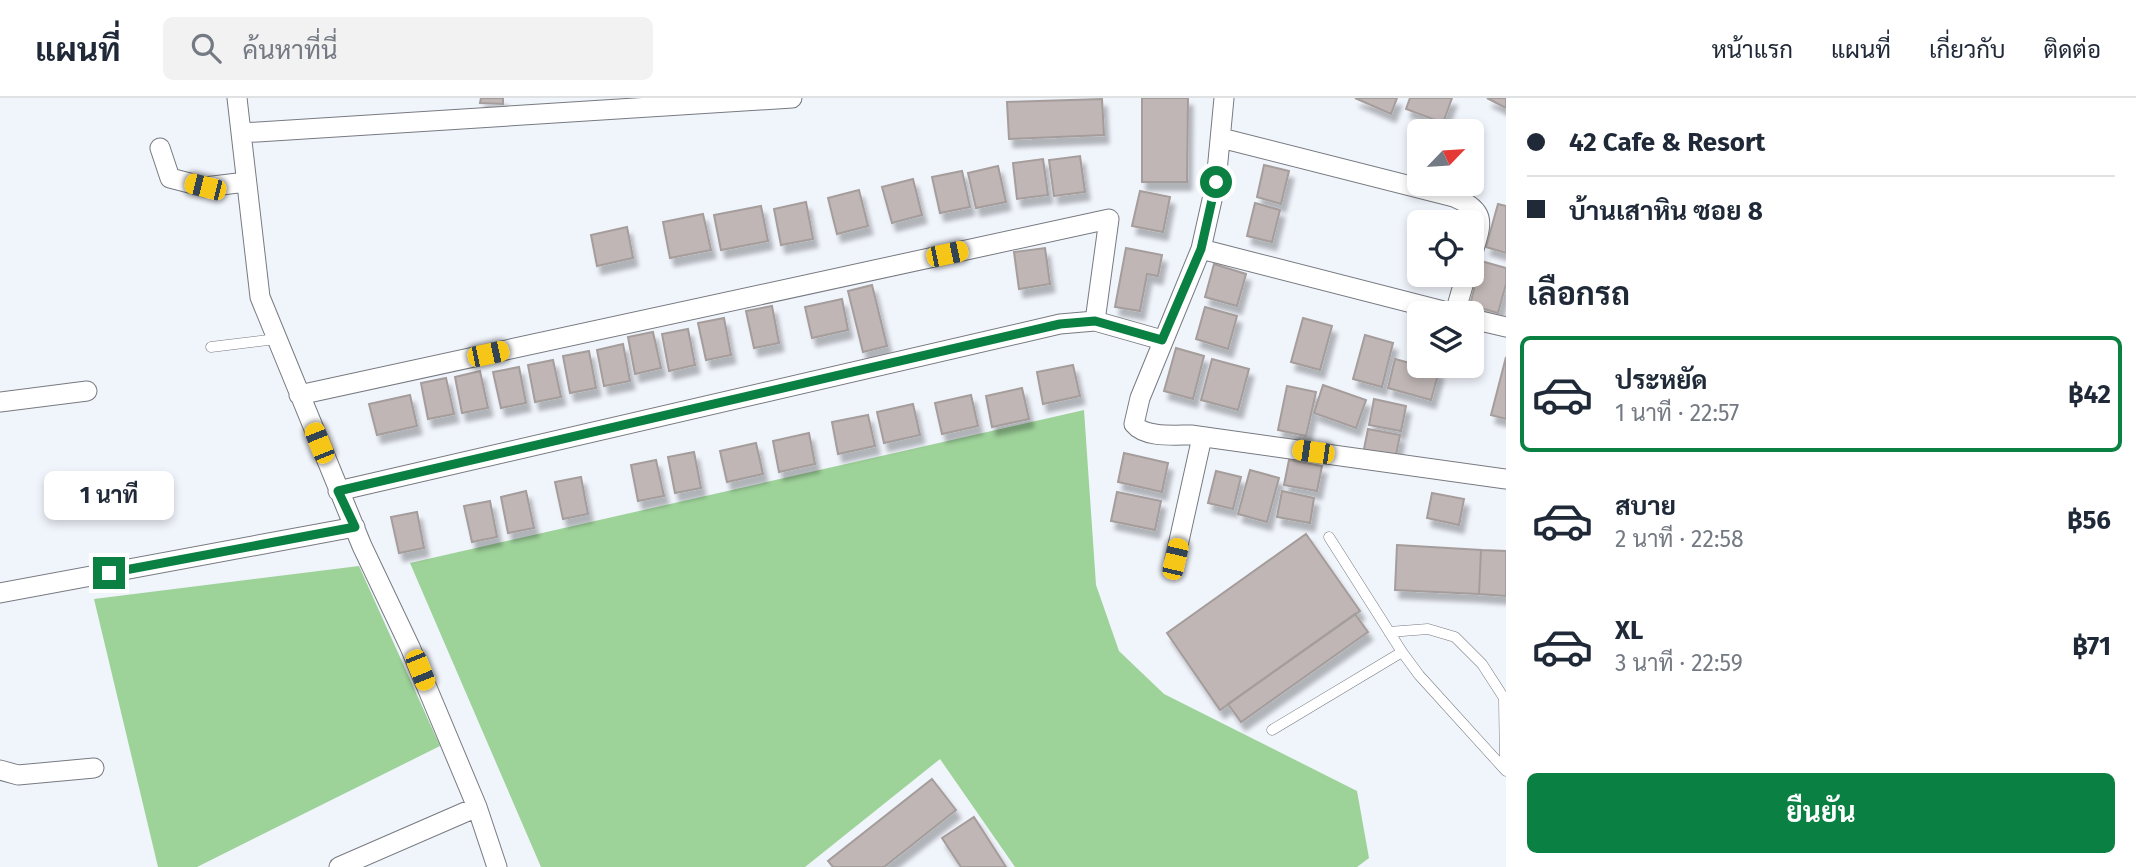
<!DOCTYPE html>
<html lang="th">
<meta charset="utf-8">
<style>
:root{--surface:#fff;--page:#f2f2f3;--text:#1f2937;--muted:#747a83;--line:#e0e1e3;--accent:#0b8043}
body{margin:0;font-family:"Fira Sans",Sarabun,sans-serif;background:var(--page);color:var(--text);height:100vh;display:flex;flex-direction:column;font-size:26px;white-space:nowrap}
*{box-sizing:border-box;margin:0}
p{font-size:23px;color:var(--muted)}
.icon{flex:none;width:38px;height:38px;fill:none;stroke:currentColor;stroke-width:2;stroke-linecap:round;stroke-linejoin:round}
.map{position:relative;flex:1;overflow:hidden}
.panel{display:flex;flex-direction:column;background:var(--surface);width:630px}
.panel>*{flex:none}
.guide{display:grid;align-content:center;height:154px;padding:0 21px;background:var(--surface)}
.needle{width:46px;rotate:65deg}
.tools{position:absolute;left:1407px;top:21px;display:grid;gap:14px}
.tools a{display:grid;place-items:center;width:77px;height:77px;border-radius:10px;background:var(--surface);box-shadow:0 4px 10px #0003;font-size:35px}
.end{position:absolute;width:32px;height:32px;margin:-16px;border:9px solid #0b8043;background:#fff;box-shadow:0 0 0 4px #fff}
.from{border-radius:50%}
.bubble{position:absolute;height:49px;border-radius:10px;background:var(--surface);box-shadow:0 4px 10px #0003;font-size:23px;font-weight:700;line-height:49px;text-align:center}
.car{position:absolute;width:21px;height:42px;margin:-21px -10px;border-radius:9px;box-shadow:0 0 5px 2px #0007;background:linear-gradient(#f5c518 24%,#345 0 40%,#f5c518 0 76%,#345 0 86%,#f5c518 0)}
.guide b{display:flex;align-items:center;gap:24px;height:66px;font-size:26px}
.guide b+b{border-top:2px solid var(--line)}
.guide i{width:18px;height:18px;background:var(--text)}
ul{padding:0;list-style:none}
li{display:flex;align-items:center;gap:21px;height:116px;margin:0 14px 10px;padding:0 7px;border:4px solid transparent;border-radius:10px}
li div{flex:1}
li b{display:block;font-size:26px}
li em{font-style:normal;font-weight:700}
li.selected{border-color:var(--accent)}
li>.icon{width:63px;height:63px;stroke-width:1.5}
h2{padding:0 21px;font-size:32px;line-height:84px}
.primary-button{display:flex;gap:14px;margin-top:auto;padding:14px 21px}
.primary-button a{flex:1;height:80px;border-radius:10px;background:var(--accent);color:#fff;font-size:28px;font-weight:700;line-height:80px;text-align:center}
header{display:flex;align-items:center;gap:42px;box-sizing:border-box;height:98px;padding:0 35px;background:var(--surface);border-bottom:2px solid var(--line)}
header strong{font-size:33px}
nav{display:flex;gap:38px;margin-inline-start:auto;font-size:24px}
.search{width:490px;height:63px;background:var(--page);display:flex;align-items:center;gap:18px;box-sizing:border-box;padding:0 24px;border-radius:10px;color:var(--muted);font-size:26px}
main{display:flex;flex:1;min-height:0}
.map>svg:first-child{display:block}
.forest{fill:#9dd299}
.building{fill:#bfb6b5;stroke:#a59d9b;stroke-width:2;filter:url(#shadow)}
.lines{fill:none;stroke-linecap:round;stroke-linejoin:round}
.lane-casing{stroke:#777a80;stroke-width:11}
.street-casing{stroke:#777a80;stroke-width:21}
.lane{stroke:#fff;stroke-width:10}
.street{stroke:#fff;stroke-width:19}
.route{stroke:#0b8043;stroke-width:9}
</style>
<header>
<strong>แผนที่</strong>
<div class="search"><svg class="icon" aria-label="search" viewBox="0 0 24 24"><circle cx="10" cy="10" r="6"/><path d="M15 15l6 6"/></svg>ค้นหาที่นี่</div>
<nav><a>หน้าแรก</a><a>แผนที่</a><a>เกี่ยวกับ</a><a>ติดต่อ</a></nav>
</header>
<main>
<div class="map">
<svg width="1506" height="769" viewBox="0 0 1506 769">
<defs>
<filter id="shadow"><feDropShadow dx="4.5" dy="8" stdDeviation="2" flood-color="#0004"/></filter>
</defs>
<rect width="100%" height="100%" fill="#f0f4fb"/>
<path class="forest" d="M1084 312 1096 487 1119 553 1164 596 1357 693 1369 760 1357 769H1015L940 661 805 769H541L410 465Z
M359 468 440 648 197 769H158L94 501Z"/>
<path class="building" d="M481 0H503V6L480 5Z
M1142 0H1188L1187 84H1142Z
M1355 0H1397L1391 16Z
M1410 0H1452L1443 25 1406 11Z
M1487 0H1506V10Z
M1102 1 1104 37 1009 41 1007 4Z
M1080 58 1085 94 1054 98 1049 62Z
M1043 61 1048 97 1017 101 1013 65Z
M1264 67 1289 73 1281 106 1257 99Z
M998 68 1006 104 976 110 968 75Z
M962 73 970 109 940 115 932 79Z
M913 81 922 117 892 125 882 89Z
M859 92 868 128 837 136 828 100Z
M1140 93 1170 99 1163 134 1132 128Z
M806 104 813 141 781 147 774 111Z
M1255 105 1280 112 1272 144 1247 138Z
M1498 106 1506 108V155L1486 149Z
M761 108 768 143 721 152 714 117Z
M703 116 711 152 670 160 663 124Z
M627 129 633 160 597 168 591 137Z
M1045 150 1050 186 1019 191 1014 154Z
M1126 150 1162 157 1158 178 1147 176 1140 213 1115 209Z
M1481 163 1506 170V186L1498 215 1470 207Z
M1214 166 1246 176 1237 208 1205 199Z
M872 187 887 248 863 254 848 193Z
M842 201 848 232 812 240 805 209Z
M772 208 779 245 754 250 746 213Z
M1205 209 1237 218 1228 251 1196 241Z
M724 220 731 257 706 262 698 225Z
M1303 220 1332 228 1320 272 1291 264Z
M688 231 695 267 669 273 662 236Z
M653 234 661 270 635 276 628 239Z
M1365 237 1393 245 1382 289 1353 281Z
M623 246 630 283 604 288 597 252Z
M1176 250 1204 258 1193 301 1164 293Z
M589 253 596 290 570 295 563 258Z
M1506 259V321L1491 317Z
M1212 261 1249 271 1238 312 1201 302Z
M1395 261 1439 273 1431 302 1388 290Z
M553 262 561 299 535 304 528 267Z
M1073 267 1080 298 1043 306 1037 274Z
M519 269 526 305 501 310 493 274Z
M480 273 488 310 462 315 455 279Z
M446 280 454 316 428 321 421 285Z
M1323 287 1366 302 1356 330 1314 315Z
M1287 288 1316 294 1306 338 1278 332Z
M1022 290 1029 321 992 329 986 298Z
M410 297 417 328 377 337 369 306Z
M971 297 978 328 942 336 935 305Z
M1374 301 1406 308 1401 333 1369 327Z
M913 306 920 337 884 345 877 314Z
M868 317 875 348 838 356 832 324Z
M1368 331 1400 337 1395 362 1363 356Z
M809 335 815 366 779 374 773 343Z
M756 345 763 376 727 384 720 353Z
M694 354 701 390 675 395 668 359Z
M1124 355 1168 365 1162 394 1118 384Z
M656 362 664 398 638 403 631 367Z
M1289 362 1322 368 1317 393 1284 387Z
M1250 372 1279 380 1267 424 1238 416Z
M1216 373 1241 379 1233 411 1208 405Z
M581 379 588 416 563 421 555 384Z
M526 393 534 430 508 435 501 399Z
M1282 393 1314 400 1310 425 1277 419Z
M1117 394 1161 403 1155 432 1111 423Z
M1432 395 1464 401 1459 427 1427 420Z
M490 403 497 439 472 444 464 408Z
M417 414 424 450 399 455 391 419Z
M1306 436 1360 513 1220 612 1167 535Z
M1397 447 1481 452 1479 496 1395 492Z
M1481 452 1506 453V498L1479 496Z
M1355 516 1368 534 1241 624 1228 606Z
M932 681 956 712 884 769H833L828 763Z
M974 719 1006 769H961L942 740Z"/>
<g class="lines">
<defs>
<path id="lane" d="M211 249 276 241
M1329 439 1402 554
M1389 534 1428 531 1455 539 1482 566 1504 600 1505 672
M1272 632 1402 554 1419 577 1506 673"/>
<path id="street" d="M237 0 260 199 362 448 410 549 477 709 497 769
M1224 0 1216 84 1201 151 1140 300 1134 326C1145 340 1175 337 1191 337L1506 381
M241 35 792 0
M1221 40 1454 99C1489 114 1481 126 1472 158
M160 50 170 80 205 89 246 84
M1201 151 1451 215
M1455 215 1466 177
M1472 221 1506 229
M299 297 1109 121 1095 223
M0 304 87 293
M338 393 1060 226 1095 223 1162 242
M1175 461 1202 339
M0 495 355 429
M0 672 18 677 94 670
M339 769 477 709"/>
</defs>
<use href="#lane" class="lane-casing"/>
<use href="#street" class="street-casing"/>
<use href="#lane" class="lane"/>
<use href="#street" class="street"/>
</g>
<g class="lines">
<path class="route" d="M109 475 355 429 338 393 1060 226 1095 223 1162 242 1201 151 1216 84"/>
</g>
</svg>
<div class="tools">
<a><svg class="needle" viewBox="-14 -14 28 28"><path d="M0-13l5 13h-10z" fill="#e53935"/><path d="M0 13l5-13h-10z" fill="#747a83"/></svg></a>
<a><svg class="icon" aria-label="locate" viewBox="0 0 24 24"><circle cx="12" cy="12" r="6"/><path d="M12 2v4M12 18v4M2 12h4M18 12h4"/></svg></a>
<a><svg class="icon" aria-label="layers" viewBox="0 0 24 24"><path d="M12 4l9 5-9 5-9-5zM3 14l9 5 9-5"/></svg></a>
</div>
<i class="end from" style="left:1216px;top:84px"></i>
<i class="end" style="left:109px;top:475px"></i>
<div class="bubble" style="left:44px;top:373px;width:130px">1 นาที</div>
<i class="car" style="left:205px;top:89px;rotate:284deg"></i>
<i class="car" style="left:947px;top:156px;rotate:78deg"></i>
<i class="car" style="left:488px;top:256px;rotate:78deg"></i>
<i class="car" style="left:319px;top:345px;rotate:338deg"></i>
<i class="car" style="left:1313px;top:354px;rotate:278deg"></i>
<i class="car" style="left:1175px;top:461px;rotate:13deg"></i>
<i class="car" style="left:420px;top:572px;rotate:158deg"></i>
</div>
<section class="panel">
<div class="guide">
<b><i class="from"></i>42 Cafe &amp; Resort</b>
<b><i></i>บ้านเสาหิน ซอย 8</b>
</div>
<h2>เลือกรถ</h2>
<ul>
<li class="selected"><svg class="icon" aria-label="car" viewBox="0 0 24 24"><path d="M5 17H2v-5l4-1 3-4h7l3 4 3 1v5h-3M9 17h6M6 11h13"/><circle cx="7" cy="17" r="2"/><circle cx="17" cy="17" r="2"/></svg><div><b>ประหยัด</b><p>1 นาที · 22:57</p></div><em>฿42</em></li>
<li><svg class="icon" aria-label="car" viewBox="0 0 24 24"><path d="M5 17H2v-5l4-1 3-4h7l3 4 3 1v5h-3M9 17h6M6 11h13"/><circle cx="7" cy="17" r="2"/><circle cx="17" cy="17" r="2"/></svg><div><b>สบาย</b><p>2 นาที · 22:58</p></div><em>฿56</em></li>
<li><svg class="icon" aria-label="car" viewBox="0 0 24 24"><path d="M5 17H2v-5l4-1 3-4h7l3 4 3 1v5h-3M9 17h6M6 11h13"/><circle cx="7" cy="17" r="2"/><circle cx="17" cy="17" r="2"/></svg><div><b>XL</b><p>3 นาที · 22:59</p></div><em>฿71</em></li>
</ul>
<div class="primary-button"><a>ยืนยัน</a></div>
</section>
</main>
